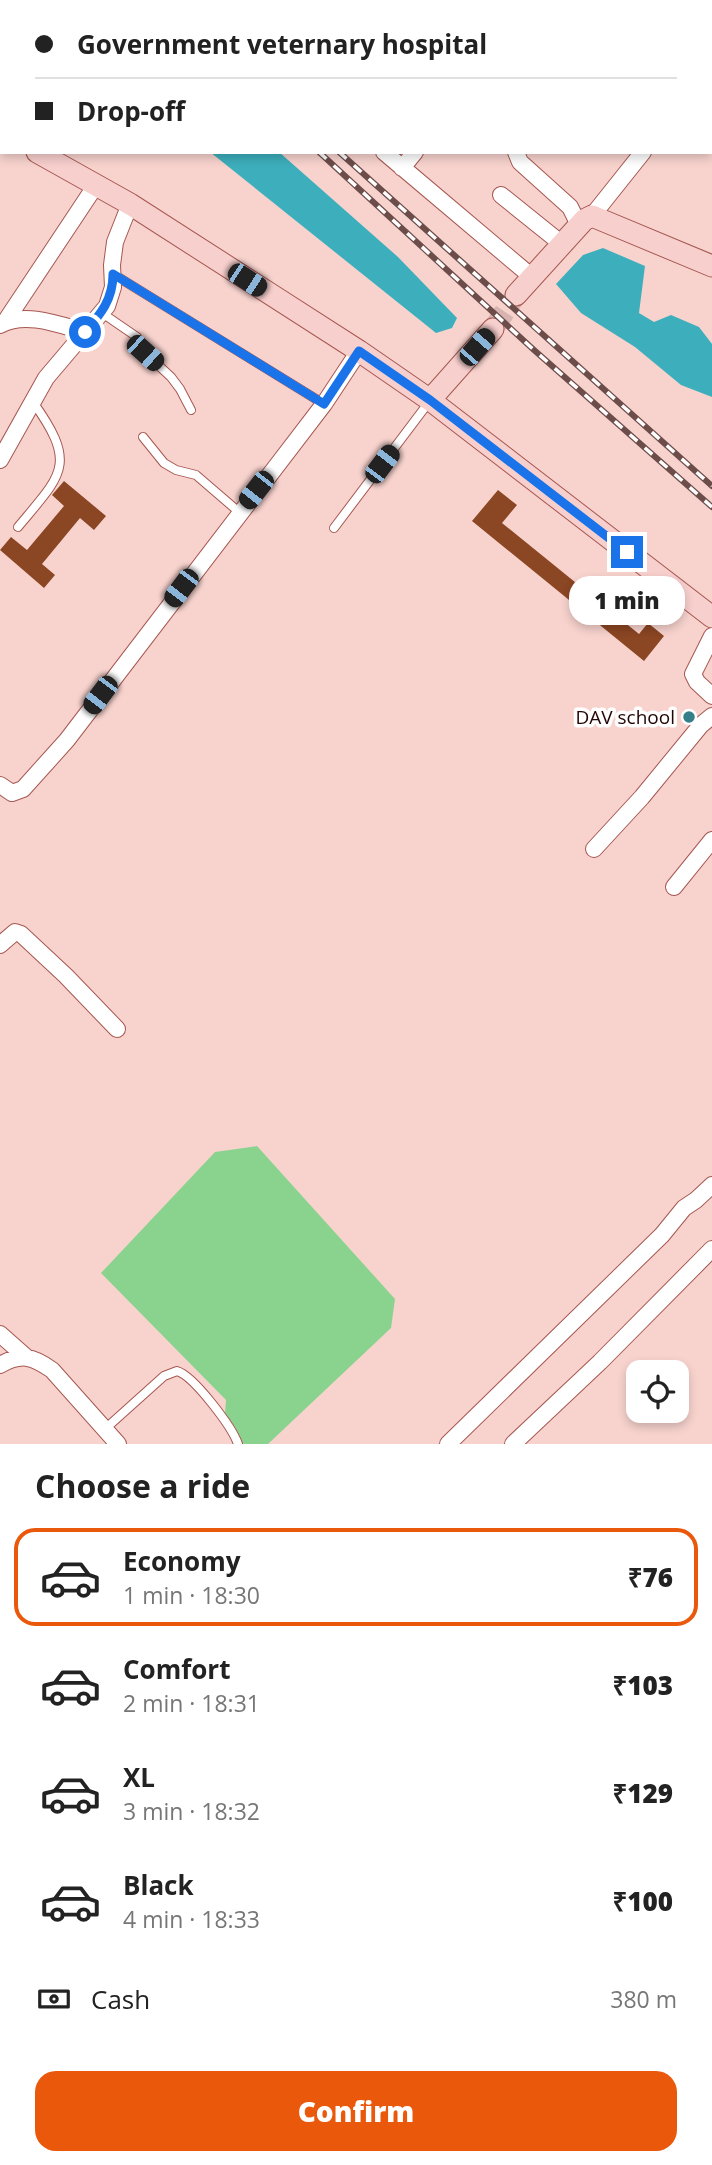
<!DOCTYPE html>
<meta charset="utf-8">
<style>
:root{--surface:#fff;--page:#f2f2f2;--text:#222;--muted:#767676;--line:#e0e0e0;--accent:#ea580c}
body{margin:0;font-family:"Open Sans",sans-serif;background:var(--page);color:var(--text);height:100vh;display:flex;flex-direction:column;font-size:26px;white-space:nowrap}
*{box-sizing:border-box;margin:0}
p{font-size:23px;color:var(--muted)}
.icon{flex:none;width:38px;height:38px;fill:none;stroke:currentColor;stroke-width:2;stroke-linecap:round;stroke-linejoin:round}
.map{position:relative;height:1444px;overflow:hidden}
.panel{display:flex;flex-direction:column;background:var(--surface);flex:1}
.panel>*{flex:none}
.top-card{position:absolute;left:0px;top:0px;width:712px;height:154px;box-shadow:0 4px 10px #0003;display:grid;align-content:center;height:154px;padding:0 35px;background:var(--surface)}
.controls{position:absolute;left:626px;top:1360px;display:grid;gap:14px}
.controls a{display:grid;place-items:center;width:63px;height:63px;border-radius:14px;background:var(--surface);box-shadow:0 4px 10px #0003;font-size:35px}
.end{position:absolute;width:32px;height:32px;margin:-16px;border:9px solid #1a73e8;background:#fff;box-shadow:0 0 0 4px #fff}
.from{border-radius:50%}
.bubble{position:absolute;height:49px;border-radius:21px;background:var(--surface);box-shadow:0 4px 10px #0003;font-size:23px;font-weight:800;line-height:49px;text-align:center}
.car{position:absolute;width:21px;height:42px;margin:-21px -10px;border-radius:9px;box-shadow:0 0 5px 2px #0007;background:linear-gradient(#222 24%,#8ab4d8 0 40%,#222 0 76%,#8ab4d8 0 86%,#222 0)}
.top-card b{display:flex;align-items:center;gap:24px;height:66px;font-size:26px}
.top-card b+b{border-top:2px solid var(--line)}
.top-card i{width:18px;height:18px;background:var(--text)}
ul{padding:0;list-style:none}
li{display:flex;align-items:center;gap:21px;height:98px;margin:0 14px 10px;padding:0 21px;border:4px solid transparent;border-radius:21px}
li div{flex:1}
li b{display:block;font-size:26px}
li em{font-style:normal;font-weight:800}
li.selected{border-color:var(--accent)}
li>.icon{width:63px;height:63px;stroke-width:1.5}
h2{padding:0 35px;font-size:32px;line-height:84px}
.pay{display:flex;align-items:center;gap:18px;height:77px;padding:0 35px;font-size:26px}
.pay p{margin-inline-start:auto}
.action{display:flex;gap:14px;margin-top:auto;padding:14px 35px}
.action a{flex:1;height:80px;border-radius:21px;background:var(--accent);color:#fff;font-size:28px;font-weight:800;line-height:80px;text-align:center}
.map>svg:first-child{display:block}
.green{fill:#8ad38f}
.water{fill:#3dafbc}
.building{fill:#8b4623}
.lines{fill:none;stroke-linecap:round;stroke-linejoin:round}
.secondary-tunnel{stroke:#d8b4b0;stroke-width:21;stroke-dasharray:21 10;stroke-linecap:butt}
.lane-casing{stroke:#a65750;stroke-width:10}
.street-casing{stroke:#a65750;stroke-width:18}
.secondary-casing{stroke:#a65750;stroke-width:23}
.lane{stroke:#fff;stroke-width:8}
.street{stroke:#fff;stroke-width:16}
.secondary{stroke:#f7cfcd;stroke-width:21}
.rail-casing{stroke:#6c4d4a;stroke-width:6}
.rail{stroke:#fefefe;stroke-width:3.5;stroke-dasharray:10;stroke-linecap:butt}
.route{stroke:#1a73e8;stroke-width:9}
.poi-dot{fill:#377f88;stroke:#fefefe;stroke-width:2.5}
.labels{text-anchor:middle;stroke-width:7;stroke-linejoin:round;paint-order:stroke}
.poi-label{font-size:19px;fill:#220504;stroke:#fefefe;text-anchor:end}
</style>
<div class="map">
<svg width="712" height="1444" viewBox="0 0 712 1444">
<rect width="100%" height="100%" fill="#f8d3ce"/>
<path class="green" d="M257 1146 395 1299 391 1328 268 1444H244L224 1427 226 1400 101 1273 215 1152Z"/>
<path class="water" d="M210 152H279L398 257 457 318 452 328 436 333Z
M603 248 645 266 639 313 654 322 671 315 699 327 712 344V397L681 385 635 347 581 313 556 284 583 255Z"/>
<path class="building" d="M64 481 106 516 94 530 80 518 42 564 55 575 44 588 0 550 11 537 27 550 64 506 52 495Z
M498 490 517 505 502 523 639 634 648 623 664 636 644 661 472 521Z"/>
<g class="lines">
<path class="secondary-tunnel" d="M493 329 516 295"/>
<defs>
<path id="lane" d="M113 274 324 404
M102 313 137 337 145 353 171 377 180 389 191 410
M143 437 164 463 176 470 196 475 239 512
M18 527C62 474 78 465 33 402
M334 528 429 402
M105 1429 164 1376 177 1371C194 1376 232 1427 238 1444"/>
<path id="street" d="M547 0 549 2
M491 2 493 0
M710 60 712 57
M710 113 712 114
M384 152 532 277
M516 152 520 162 570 207 579 225
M402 168 415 152
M501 195 562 244
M592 216 643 152
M5 322 96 185
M0 325C26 311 60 325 85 332
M0 460 46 378 107 306 113 287 112 265 115 242 130 204
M712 636 693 674 697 682 712 696
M0 785 12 793 23 789 67 740 324 404 359 351
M594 849 642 797 701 725 712 716
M674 887 712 840
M0 945 15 932 21 934 66 976 117 1029
M0 1334 26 1357
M0 1365C21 1353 32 1356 52 1370L118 1444
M448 1444 662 1235 684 1208 696 1200 712 1185
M513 1444 600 1362 712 1249"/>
<path id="secondary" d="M0 132 2 133
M37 152 130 204 359 351 430 400 712 617
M516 295 584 220 592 216 712 266
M430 400 493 329"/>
</defs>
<use href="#lane" class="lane-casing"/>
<use href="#street" class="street-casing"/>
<use href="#secondary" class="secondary-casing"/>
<use href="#lane" class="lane"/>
<use href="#street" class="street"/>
<use href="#secondary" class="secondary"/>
<defs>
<path id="rail" d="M154 0 156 2
M168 0 170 2
M319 152 534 350 712 507
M339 152 712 486"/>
</defs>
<use href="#rail" class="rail-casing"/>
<use href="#rail" class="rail"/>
</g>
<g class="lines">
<path class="route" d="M85 332C101 314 113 299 113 274L324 404 359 351 430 400 627 552"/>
</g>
<circle class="poi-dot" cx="689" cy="717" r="7"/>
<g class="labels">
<g class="poi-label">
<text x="675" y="724">DAV school</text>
</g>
</g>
</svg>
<div class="controls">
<a><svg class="icon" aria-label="locate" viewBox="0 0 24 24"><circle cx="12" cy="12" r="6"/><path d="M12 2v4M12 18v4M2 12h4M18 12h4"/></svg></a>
</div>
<i class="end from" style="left:85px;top:332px"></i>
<i class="end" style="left:627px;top:552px"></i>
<div class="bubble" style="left:569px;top:576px;width:116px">1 min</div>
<i class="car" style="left:247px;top:280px;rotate:123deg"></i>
<i class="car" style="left:477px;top:347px;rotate:41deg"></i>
<i class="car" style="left:145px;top:353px;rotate:132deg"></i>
<i class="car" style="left:382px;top:464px;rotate:37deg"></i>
<i class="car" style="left:256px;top:490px;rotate:218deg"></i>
<i class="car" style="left:181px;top:588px;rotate:217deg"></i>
<i class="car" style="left:100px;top:695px;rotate:217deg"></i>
<div class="top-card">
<b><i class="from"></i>Government veternary hospital</b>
<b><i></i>Drop-off</b>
</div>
</div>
<section class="panel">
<h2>Choose a ride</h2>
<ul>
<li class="selected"><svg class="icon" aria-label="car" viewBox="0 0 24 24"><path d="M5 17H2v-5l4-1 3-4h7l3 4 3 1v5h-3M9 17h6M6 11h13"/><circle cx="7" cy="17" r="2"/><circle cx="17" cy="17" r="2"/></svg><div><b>Economy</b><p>1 min · 18:30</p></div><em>₹76</em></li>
<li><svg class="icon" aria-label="car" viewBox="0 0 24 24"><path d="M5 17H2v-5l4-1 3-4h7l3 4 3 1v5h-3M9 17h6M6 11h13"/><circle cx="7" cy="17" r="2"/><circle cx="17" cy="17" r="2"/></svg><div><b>Comfort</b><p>2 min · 18:31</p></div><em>₹103</em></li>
<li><svg class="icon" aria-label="car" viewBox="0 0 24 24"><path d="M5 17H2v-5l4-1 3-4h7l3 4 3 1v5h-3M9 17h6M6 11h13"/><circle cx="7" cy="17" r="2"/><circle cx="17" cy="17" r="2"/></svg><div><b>XL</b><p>3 min · 18:32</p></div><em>₹129</em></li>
<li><svg class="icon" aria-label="car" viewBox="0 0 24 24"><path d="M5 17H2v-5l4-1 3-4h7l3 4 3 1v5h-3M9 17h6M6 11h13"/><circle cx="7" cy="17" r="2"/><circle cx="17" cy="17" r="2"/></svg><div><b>Black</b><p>4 min · 18:33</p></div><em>₹100</em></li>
</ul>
<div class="pay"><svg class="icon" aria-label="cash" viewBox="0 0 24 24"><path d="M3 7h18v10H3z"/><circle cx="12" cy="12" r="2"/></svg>Cash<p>380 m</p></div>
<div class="action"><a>Confirm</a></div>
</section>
